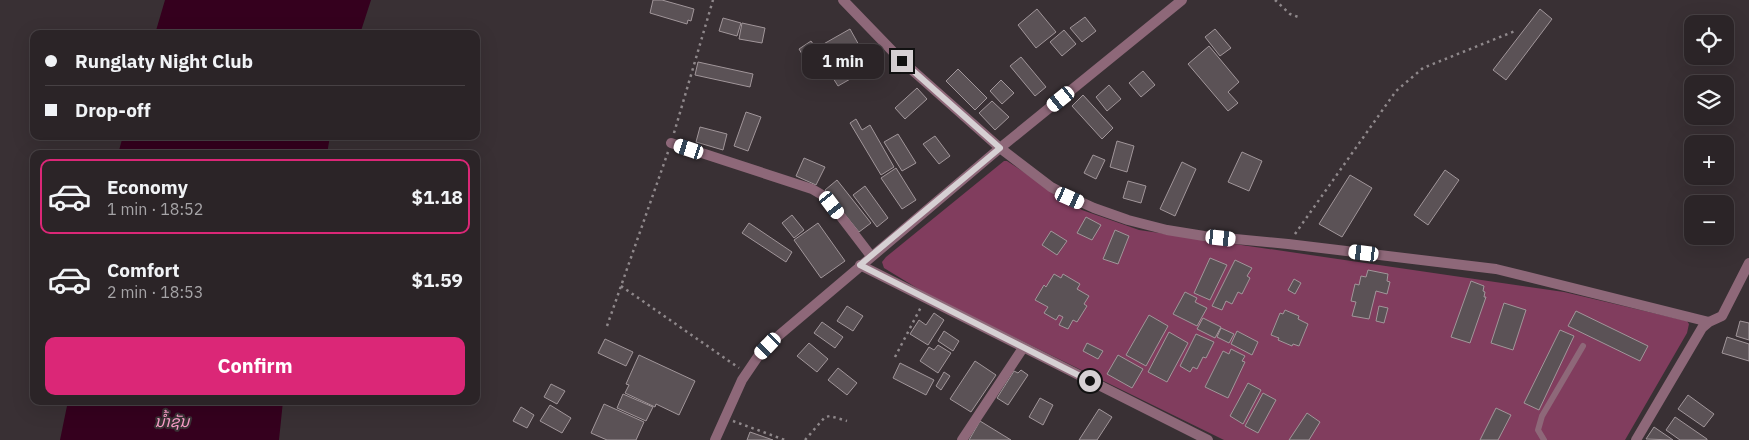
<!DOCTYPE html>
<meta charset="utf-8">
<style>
:root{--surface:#2b2427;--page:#373033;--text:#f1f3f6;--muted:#a6a4a7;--line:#474144;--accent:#db2777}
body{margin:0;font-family:"IBM Plex Sans","Noto Sans Lao",sans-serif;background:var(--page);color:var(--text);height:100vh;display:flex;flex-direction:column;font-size:19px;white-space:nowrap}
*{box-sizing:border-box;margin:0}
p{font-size:16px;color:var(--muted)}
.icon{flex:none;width:28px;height:28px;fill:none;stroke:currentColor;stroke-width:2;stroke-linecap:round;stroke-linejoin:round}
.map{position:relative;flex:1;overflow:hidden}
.side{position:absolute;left:30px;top:150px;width:450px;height:255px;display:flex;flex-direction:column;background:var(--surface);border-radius:10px;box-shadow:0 5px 20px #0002,0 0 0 1px var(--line)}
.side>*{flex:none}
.guide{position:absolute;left:30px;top:30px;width:450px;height:110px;border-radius:10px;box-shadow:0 5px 20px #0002,0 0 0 1px var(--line);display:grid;align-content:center;height:110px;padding:0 15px;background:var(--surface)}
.tools{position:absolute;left:1684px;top:15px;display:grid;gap:10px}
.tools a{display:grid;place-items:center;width:50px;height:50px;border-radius:10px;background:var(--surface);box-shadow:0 5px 20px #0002,0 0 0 1px var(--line);font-size:25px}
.end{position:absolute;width:22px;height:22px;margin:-11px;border:6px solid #d6d0d3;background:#111;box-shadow:0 0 0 2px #111}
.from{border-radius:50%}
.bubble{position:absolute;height:35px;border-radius:10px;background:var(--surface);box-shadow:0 5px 20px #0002,0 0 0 1px var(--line);font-size:16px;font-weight:700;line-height:35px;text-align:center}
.car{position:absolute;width:15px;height:30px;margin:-15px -8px;border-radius:6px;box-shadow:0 0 4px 1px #0007;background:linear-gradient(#fff 24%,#345 0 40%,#fff 0 76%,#345 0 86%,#fff 0)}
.guide b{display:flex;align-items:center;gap:18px;height:48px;font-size:19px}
.guide b+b{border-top:1px solid var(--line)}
.guide i{width:12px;height:12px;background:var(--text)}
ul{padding:9px 0 0;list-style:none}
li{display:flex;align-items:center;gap:15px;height:75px;margin:0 10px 8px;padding:0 5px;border:2px solid transparent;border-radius:10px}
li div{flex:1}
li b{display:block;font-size:19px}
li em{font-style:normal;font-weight:700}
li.active{border-color:var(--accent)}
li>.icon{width:45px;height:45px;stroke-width:1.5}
.cta{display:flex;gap:10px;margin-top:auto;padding:10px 15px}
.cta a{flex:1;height:58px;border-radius:10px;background:var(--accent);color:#fff;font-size:20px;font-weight:700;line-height:58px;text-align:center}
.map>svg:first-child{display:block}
.green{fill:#813d5e}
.water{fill:#35001e}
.building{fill:#5b5256;stroke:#a1969a}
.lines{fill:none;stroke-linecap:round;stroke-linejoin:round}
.path{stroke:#8f888b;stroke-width:2.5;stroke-dasharray:2.5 4;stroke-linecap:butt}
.lane{stroke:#8e6879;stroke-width:6}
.street{stroke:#8e6879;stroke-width:10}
.route{stroke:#d6d0d3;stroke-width:6}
.labels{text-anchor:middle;stroke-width:4;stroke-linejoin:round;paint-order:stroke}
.water-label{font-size:16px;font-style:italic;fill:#f99dc8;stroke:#393034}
</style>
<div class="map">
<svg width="1749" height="440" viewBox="0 0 1749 440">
<rect width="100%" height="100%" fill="#393034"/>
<path class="green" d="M1004 161H1007L1082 210 1139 230 1564 292 1687 321 1689 324 1687 333 1625 440H1224L930 296 884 268 882 262 886 257Z"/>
<path class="water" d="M165 0H371L360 34H155Z
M123 136H330L327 154H118Z
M68 401H283L279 440H60Z"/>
<path class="building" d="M653 0H662L694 9 691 21 688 20 687 24 650 13Z
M1037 9 1056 32 1036 48 1018 25Z
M1540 9 1552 19 1506 80 1493 70Z
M1085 17 1096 31 1082 42 1070 28Z
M723 18 741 23 737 36 719 31Z
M742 23 765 28 762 43 739 39Z
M850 29 860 47 830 63 820 46Z
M1215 29 1231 48 1220 56 1205 37Z
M1064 30 1076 44 1062 56 1050 42Z
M811 41 818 51 805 59 799 49Z
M1209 46 1239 82 1228 92 1238 103 1228 111 1188 64Z
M856 54 866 70 838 86 828 70Z
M1021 57 1046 87 1035 96 1010 66Z
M698 62 753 74 750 87 695 75Z
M958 69 987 98 975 110 946 81Z
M1143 71 1155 85 1141 97 1129 83Z
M1001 80 1014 93 1002 104 990 91Z
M1109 85 1121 99 1107 111 1096 97Z
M917 88 927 99 905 119 895 108Z
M1083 95 1113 128 1102 139 1072 106Z
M992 101 1009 117 995 130 979 113Z
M746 112 761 117 748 151 734 146Z
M856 119 862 130 870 125 894 167 881 175 850 123Z
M700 127 727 134 723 150 696 142Z
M898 134 916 163 902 171 884 142Z
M935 136 950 156 939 164 923 144Z
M1117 141 1134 146 1127 172 1110 167Z
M1242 152 1262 161 1249 191 1228 182Z
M1093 155 1105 160 1096 179 1084 173Z
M804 158 825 167 816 185 796 176Z
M1182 162 1196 169 1175 216 1160 209Z
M896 168 916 200 902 209 881 178Z
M1445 170 1459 180 1428 225 1414 215Z
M1350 175 1372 188 1342 237 1319 224Z
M837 180 871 223 859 232 825 190Z
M1128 181 1146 186 1141 203 1123 198Z
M865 186 888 218 877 227 853 195Z
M792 215 804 230 794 238 782 223Z
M1086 217 1101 225 1092 240 1077 233Z
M749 223 792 252 786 262 742 233Z
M818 223 845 261 821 278 794 240Z
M1115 230 1129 236 1118 264 1103 259Z
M1051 231 1067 241 1057 255 1042 245Z
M1210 258 1227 265 1210 300 1194 293Z
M1235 260 1252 268 1247 276 1250 278 1242 294 1238 292 1232 304 1226 301 1222 310 1212 306Z
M1368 270 1388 274 1387 281 1390 282 1387 294 1376 291 1369 319 1352 316 1356 302 1351 301 1355 284 1359 285 1361 276 1366 277Z
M1054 274 1061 278 1063 274 1080 284 1077 289 1089 296 1084 304 1087 306 1077 322 1073 320 1068 329 1059 325 1063 317 1059 315 1056 320 1044 313 1048 307 1035 300 1044 285 1046 287Z
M1294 279 1301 283 1295 294 1288 290Z
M1471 281 1484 286 1483 291 1485 292 1484 297H1486L1470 343 1451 337Z
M1185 292 1197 298 1195 302 1207 308 1197 326 1173 314Z
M1504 303 1526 310 1513 350 1491 343Z
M847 306 863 316 853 331 837 321Z
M1379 306 1388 308 1384 323 1376 321Z
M1285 310 1299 316 1298 319 1308 324 1299 346 1293 344 1292 346 1278 340 1279 338 1271 335 1280 313 1283 314Z
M1576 311 1648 346 1640 361 1568 326Z
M934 313 944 320 928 345 910 334 919 320 926 325Z
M1149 315 1168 326 1146 366 1126 355Z
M1203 318 1221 327 1215 338 1197 329Z
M1740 321 1749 323V340L1736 336Z
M822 322 843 337 835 348 814 333Z
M1221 328 1234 334 1229 343 1217 337Z
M1560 330 1574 336 1539 410 1524 403Z
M944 331 959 341 953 351 938 341Z
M1237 331 1258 342 1252 355 1231 344Z
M1169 332 1188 343 1167 382 1148 372Z
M1196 334 1214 342 1206 358 1203 357 1197 369 1193 367 1190 372 1180 366Z
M1727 337 1749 344V361L1722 353Z
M605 339 633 352 626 366 598 353Z
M809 343 828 359 817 372 797 356Z
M1087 343 1103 351 1098 359 1083 351Z
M938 345 951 353 938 373 920 361 929 347 934 350Z
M1231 349 1245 356 1242 361 1245 362 1228 398 1205 387 1223 351 1229 354Z
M639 355 695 381 679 415 656 404 655 407 625 393 629 385 626 384Z
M1118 355 1143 369 1132 388 1107 374Z
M975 361 996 375 971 412 950 399Z
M900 363 934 380 926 395 893 378Z
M838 368 857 383 847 395 828 380Z
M1021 370 1028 375 1008 405 997 398 1014 371 1018 373Z
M944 372 950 376 941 390 936 386Z
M1248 383 1261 390 1243 424 1230 416Z
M551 384 565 391 557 404 544 397Z
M1263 393 1276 400 1258 433 1245 426Z
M623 394 653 407 646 421 617 408Z
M1688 395 1714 414 1704 427 1678 409Z
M1040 398 1053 405 1043 425 1029 417Z
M604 404 644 422 636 440H607L591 433Z
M550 405 571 418 562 433 540 421Z
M521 407 534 415 527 428 513 421Z
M1496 408 1511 415 1498 440H1480Z
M1099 409 1112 417 1097 440H1079Z
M1307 413 1320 422 1309 440H1289Z
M1675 417 1707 439V440H1680L1666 430Z
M980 421 1011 440H969Z
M1654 427 1673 440 1646 439Z
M750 432 773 440H747Z"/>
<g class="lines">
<path class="path" d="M1275 0 1290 14 1301 18
M674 133 713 0
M1295 234 1396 91 1423 68 1515 31
M621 286 739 368
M607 326 668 152
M895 357 921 307
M733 421 785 440
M805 440 825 417 830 416 847 421"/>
<path class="lane" d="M1544 440 1538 430 1542 416 1583 346"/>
<path class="street" d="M843 0 902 61 1000 148 1051 187 1070 197 1094 208 1128 220 1167 230 1204 236 1288 244 1496 269 1709 322
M671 143 812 189 824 196 832 205 871 256
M860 265 1208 440
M715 440 742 380 759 355 777 337 1000 148 1182 0
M962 440 1023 348
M1636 440 1702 328 1709 322 1722 316 1749 263"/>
</g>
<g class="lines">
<path class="route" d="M902 61 1000 148 860 265 1090 381"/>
</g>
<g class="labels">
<g class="water-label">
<text x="172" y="427">ນ້ຳຊັນ</text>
</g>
</g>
</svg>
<div class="tools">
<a><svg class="icon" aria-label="locate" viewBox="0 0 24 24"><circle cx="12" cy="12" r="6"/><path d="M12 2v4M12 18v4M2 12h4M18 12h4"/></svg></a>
<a><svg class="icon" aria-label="layers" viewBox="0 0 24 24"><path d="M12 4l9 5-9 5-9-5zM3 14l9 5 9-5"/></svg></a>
<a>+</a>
<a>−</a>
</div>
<i class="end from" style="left:1090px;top:381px"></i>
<i class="end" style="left:902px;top:61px"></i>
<div class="bubble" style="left:802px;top:44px;width:82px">1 min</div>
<i class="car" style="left:1061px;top:99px;rotate:231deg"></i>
<i class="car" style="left:689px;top:149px;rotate:288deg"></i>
<i class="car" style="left:1070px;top:198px;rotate:114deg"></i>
<i class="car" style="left:832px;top:205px;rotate:143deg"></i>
<i class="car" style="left:1221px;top:238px;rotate:96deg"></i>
<i class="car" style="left:1364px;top:253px;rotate:277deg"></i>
<i class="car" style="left:768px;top:346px;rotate:224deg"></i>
<div class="guide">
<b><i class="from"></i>Runglaty Night Club</b>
<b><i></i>Drop-off</b>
</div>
<section class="side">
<ul>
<li class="active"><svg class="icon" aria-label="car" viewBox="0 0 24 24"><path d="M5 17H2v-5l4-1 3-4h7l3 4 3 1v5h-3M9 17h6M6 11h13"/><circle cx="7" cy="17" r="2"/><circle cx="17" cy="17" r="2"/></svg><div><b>Economy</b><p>1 min · 18:52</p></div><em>$1.18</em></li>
<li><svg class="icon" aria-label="car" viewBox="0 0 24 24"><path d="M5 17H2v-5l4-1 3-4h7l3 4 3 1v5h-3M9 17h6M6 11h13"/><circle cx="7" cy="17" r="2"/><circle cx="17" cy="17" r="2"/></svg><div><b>Comfort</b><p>2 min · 18:53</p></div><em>$1.59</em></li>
</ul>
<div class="cta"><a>Confirm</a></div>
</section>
</div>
